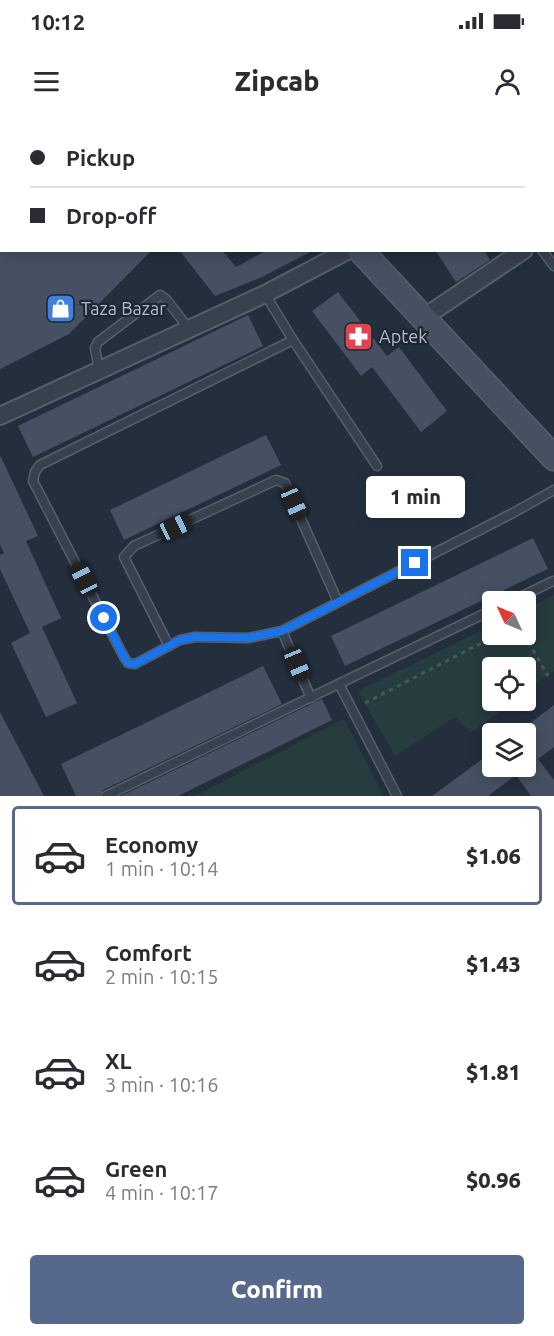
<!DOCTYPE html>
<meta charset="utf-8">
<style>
:root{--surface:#fff;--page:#f2f2f3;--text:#2b2b33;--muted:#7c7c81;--line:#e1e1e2;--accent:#56698c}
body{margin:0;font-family:Ubuntu,sans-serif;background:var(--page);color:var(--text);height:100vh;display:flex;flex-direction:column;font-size:22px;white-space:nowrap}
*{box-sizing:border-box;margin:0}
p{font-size:20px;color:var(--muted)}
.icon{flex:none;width:33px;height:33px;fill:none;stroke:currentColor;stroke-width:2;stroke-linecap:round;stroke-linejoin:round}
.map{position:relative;height:676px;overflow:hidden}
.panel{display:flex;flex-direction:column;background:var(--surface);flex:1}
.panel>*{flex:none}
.hud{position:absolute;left:0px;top:0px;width:555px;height:132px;box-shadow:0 3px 15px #0003;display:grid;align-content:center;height:132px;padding:0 30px;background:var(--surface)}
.needle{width:39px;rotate:314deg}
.buttons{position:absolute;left:482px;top:471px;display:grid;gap:12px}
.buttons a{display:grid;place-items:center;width:54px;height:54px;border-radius:6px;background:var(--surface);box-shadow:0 3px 15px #0003;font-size:30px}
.end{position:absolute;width:27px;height:27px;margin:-14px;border:8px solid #1a73e8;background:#fff;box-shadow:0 0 0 3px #fff}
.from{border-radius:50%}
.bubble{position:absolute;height:42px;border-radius:6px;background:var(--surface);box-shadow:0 3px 15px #0003;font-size:20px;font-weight:800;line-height:42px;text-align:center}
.car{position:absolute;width:18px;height:36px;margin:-18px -9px;border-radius:8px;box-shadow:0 0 4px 2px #0007;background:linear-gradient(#222 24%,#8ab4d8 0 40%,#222 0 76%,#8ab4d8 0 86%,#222 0)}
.hud b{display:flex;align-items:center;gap:21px;height:57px;font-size:22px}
.hud b+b{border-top:2px solid var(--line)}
.hud i{width:15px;height:15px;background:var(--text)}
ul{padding:10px 0 0;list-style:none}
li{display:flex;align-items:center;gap:18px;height:99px;margin:0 12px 9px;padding:0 18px;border:3px solid transparent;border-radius:6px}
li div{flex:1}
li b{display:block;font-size:22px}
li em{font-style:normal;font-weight:800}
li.active{border-color:var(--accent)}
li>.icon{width:54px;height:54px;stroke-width:1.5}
.cta{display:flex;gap:12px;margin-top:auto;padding:12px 30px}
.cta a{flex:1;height:69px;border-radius:6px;background:var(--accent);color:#fff;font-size:24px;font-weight:800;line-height:69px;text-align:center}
.status{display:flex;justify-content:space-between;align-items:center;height:42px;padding:0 30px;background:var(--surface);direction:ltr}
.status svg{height:16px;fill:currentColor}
header{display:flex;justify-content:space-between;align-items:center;height:78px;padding:0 30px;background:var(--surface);font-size:27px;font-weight:800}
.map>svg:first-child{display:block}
.green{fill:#263c3f}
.building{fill:#455162}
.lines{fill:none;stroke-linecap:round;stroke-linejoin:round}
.lane-casing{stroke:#565f6c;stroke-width:11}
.street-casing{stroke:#565f6c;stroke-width:20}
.secondary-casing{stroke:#565f6c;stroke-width:27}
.path{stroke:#44595c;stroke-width:3;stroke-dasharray:4.5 4.5;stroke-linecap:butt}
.lane{stroke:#38414e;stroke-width:8}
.street{stroke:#38414e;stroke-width:16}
.secondary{stroke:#465061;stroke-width:24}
.route{stroke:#1a73e8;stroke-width:8}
.labels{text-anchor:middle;stroke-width:4.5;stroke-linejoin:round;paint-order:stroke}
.poi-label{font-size:18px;fill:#b4bcc9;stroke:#1d2633;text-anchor:start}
</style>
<div class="status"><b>10:12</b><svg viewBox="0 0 49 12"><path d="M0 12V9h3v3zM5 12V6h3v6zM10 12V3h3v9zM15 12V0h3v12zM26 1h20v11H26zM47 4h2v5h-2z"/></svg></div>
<header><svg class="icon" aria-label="menu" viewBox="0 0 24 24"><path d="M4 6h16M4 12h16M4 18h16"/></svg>Zipcab<svg class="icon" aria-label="person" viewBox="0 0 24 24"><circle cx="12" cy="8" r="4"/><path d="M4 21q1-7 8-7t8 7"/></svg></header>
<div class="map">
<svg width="554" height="676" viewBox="0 0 554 676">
<rect width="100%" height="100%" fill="#242f3e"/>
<path class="green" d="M554 475V551L525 572V548H492V580L514 581 471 613 455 597 395 636 358 571 492 505V514H525V489Z
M344 599 383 676H195Z"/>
<path class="building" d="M0 130H152L69 214 0 249Z
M179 130H222L236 147 267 130H314L260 158 215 176Z
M435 130H484L490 140 456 162Z
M338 172 387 236 399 227 447 291 421 312 372 247 361 256 312 191Z
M248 195 263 226 33 337 18 306Z
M266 315 281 345 124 420 110 390Z
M0 335 38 416 26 421 61 498 42 507 77 583 46 597 11 523 30 513 0 449V435L4 433 0 424Z
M533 418 548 449 345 546 331 516Z
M263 546 282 584 103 670 100 676H76L61 644Z
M322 579 332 600 178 676H121Z
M554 585V627L538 639 554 660V676H531L516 655 488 676H432L492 632V646H525V607Z
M0 592 44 676H0Z"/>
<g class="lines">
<defs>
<path id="lane" d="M305 0 306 2
M266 2 267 0
M542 130 554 146
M265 174 293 220 40 345 35 352 33 361 124 537 128 543 135 544 180 520 195 517 248 518 282 511 511 394 554 370
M293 220 377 346
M99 250 95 228 98 222 160 175 166 179 189 209
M510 482 553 461
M282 511 311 578
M169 526 124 437 134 426 276 360 285 363 338 482
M339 564 397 676
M106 676 492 490"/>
<path id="street" d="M423 198 524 130
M0 296 265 174 349 130"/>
<path id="secondary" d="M234 0 235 2
M360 130 554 338"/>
</defs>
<use href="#lane" class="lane-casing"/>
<use href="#street" class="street-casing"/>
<use href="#secondary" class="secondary-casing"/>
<path class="path" d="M524 514 548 556
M365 583 499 514"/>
<use href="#lane" class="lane"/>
<use href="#street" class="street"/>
<use href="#secondary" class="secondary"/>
</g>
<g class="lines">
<path class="route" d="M104 498 124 537 128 543 135 544 180 520 195 517 248 518 282 511 415 443"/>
</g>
<defs>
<symbol id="shop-square" viewBox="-11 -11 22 22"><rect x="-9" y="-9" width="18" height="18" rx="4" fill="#3f7fe0" stroke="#1d2633"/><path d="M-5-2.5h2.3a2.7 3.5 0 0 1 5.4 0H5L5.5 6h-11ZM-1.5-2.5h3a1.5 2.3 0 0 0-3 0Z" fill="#fff"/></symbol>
<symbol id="pharmacy-square" viewBox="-11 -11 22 22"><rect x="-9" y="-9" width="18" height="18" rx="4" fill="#e0444e" stroke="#1d2633"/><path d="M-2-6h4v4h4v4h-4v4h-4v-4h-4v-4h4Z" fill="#fff"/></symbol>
</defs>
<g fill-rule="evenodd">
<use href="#shop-square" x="44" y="172" width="33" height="33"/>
<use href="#pharmacy-square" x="342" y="200" width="33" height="33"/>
</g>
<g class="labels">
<g class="poi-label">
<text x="81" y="195">Taza Bazar</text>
<text x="379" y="223">Aptek</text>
</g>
</g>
</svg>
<div class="buttons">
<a><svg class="needle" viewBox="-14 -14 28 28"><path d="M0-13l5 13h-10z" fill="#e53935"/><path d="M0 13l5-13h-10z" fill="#7c7c81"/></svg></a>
<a><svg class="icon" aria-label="locate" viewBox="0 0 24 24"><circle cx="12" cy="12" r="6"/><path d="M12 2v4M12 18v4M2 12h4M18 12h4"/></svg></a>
<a><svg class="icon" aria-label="layers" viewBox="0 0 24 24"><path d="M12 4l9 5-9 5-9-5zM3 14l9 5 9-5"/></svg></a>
</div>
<i class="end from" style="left:104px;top:498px"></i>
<i class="end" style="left:415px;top:443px"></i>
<div class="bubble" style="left:366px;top:356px;width:99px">1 min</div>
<i class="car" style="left:294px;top:383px;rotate:156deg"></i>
<i class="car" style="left:175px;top:407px;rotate:65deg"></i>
<i class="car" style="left:84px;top:459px;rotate:333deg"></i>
<i class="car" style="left:297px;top:544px;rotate:157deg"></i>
<div class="hud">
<b><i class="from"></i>Pickup</b>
<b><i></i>Drop-off</b>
</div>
</div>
<section class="panel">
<ul>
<li class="active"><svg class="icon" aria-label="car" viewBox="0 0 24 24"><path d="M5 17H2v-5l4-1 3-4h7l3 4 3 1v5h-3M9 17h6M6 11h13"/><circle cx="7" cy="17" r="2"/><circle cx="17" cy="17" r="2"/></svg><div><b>Economy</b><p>1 min · 10:14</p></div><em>$1.06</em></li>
<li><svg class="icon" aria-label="car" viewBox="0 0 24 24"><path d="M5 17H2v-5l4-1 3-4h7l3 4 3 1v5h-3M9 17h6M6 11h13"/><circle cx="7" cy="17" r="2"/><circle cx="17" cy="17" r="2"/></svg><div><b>Comfort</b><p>2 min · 10:15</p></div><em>$1.43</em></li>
<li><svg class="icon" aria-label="car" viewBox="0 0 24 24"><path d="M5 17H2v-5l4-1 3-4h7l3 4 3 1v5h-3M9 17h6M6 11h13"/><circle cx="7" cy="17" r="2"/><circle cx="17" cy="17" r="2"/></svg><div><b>XL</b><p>3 min · 10:16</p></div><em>$1.81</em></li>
<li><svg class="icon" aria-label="car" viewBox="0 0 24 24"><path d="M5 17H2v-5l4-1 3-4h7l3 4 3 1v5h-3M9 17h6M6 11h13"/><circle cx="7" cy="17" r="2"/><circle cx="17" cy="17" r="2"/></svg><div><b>Green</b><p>4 min · 10:17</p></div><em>$0.96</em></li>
</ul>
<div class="cta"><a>Confirm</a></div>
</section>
